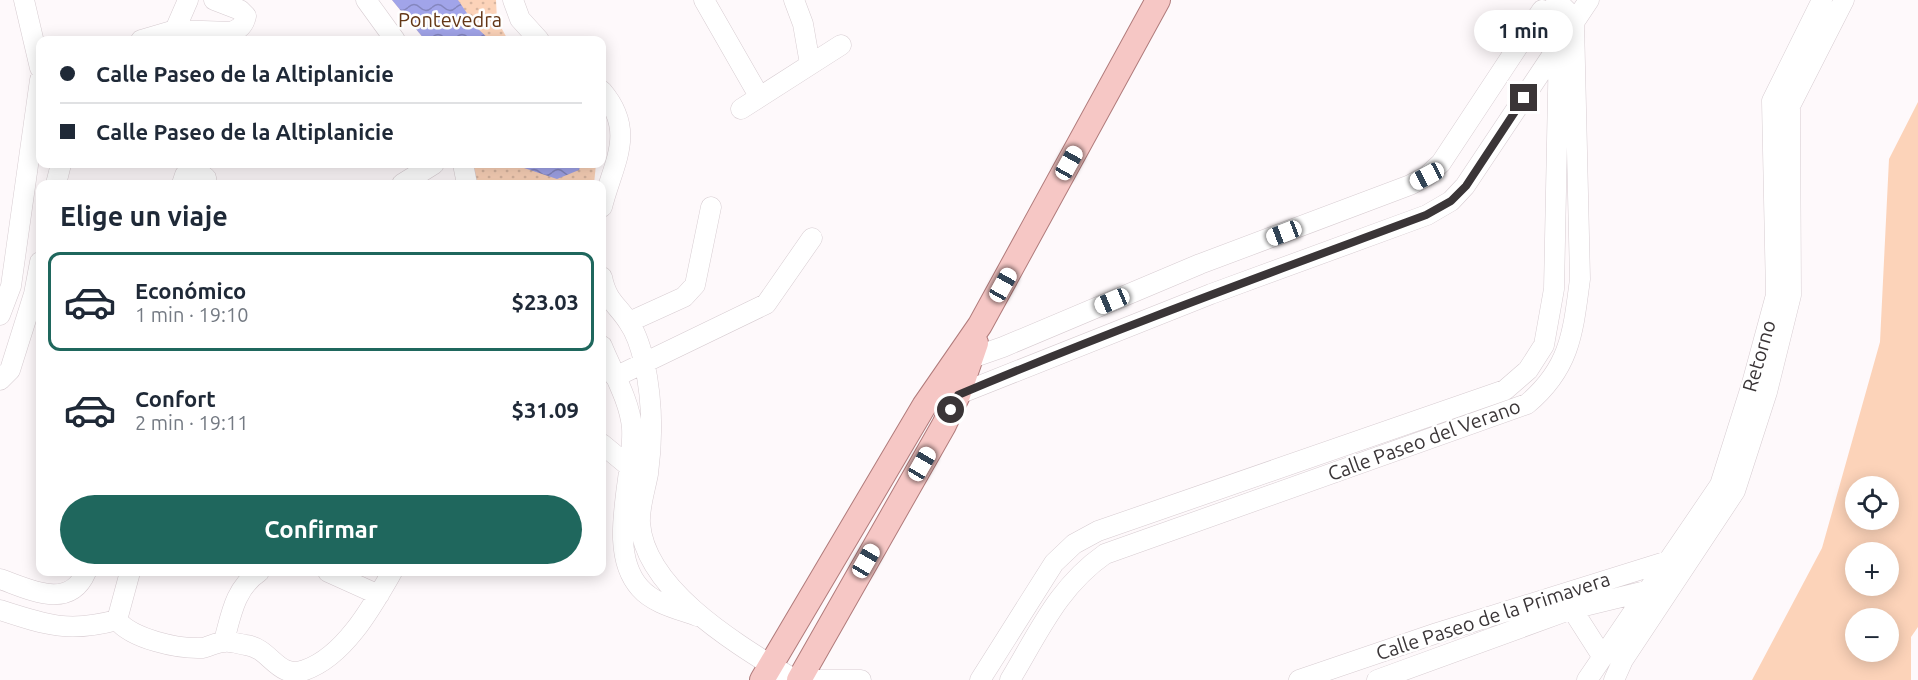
<!DOCTYPE html>
<html lang="es">
<meta charset="utf-8">
<style>
:root{--surface:#fff;--page:#f6f6f7;--text:#1f2937;--muted:#747a83;--line:#e0e1e3;--accent:#1f675d}
body{margin:0;font-family:Ubuntu,sans-serif;background:var(--page);color:var(--text);height:100vh;display:flex;flex-direction:column;font-size:22px;white-space:nowrap}
*{box-sizing:border-box;margin:0}
p{font-size:20px;color:var(--muted)}
.icon{flex:none;width:33px;height:33px;fill:none;stroke:currentColor;stroke-width:2;stroke-linecap:round;stroke-linejoin:round}
.map{position:relative;flex:1;overflow:hidden}
.drawer{position:absolute;left:36px;top:180px;width:570px;height:396px;display:flex;flex-direction:column;background:var(--surface);border-radius:12px;box-shadow:0 3px 15px #0003}
.drawer>*{flex:none}
.hud{position:absolute;left:36px;top:36px;width:570px;height:132px;border-radius:12px;box-shadow:0 3px 15px #0003;display:grid;align-content:center;height:132px;padding:0 24px;background:var(--surface)}
.fabs{position:absolute;left:1845px;top:476px;display:grid;gap:12px}
.fabs a{display:grid;place-items:center;width:54px;height:54px;border-radius:50%;background:var(--surface);box-shadow:0 3px 15px #0003;font-size:30px}
.end{position:absolute;width:27px;height:27px;margin:-14px;border:8px solid #3a3537;background:#fff;box-shadow:0 0 0 3px #fff}
.from{border-radius:50%}
.bubble{position:absolute;height:42px;border-radius:21px;background:var(--surface);box-shadow:0 3px 15px #0003;font-size:20px;font-weight:700;line-height:42px;text-align:center}
.car{position:absolute;width:18px;height:36px;margin:-18px -9px;border-radius:8px;box-shadow:0 0 4px 2px #0007;background:linear-gradient(#fff 24%,#345 0 40%,#fff 0 76%,#345 0 86%,#fff 0)}
.hud b{display:flex;align-items:center;gap:21px;height:57px;font-size:22px}
.hud b+b{border-top:2px solid var(--line)}
.hud i{width:15px;height:15px;background:var(--text)}
ul{padding:0;list-style:none}
li{display:flex;align-items:center;gap:18px;height:99px;margin:0 12px 9px;padding:0 12px;border:3px solid transparent;border-radius:12px}
li div{flex:1}
li b{display:block;font-size:22px}
li em{font-style:normal;font-weight:700}
li.current{border-color:var(--accent)}
li>.icon{width:54px;height:54px;stroke-width:1.5}
h2{padding:0 24px;font-size:27px;line-height:72px}
.action{display:flex;gap:12px;margin-top:auto;padding:12px 24px}
.action a{flex:1;height:69px;border-radius:36px;background:var(--accent);color:#fff;font-size:24px;font-weight:700;line-height:69px;text-align:center}
.map>svg:first-child{display:block}
.grass{fill:#fcd3b9;fill-rule:evenodd}
.park{fill:url(#park-dots)}
.water{fill:url(#water-waves)}
.lines{fill:none;stroke-linecap:round;stroke-linejoin:round}
.minor-casing{stroke:#d7ccd1;stroke-width:21}
.major-casing{stroke:#b07b7b;stroke-width:26}
.minor{stroke:#fff;stroke-width:20}
.major{stroke:#f6c7c5;stroke-width:24}
.route{stroke:#3a3537;stroke-width:8}
.labels{text-anchor:middle;stroke-width:5;stroke-linejoin:round;paint-order:stroke}
.park-label{font-size:20px;fill:#643717;stroke:#fff}
.street-label{font-size:20px;fill:#3a3537;stroke:#fff}
</style>
<div class="map">
<svg width="1918" height="680" viewBox="0 0 1918 680">
<defs>
<pattern id="park-dots" width="8" height="8" patternUnits="userSpaceOnUse" patternTransform="scale(1.5)"><rect width="8" height="8" fill="#fcd3b9"/><path d="M2 2h.1M6 6h.1" fill="none" stroke="#d9b6a0" stroke-width="1.8" stroke-linecap="round"/></pattern>
<pattern id="water-waves" width="16" height="10" patternUnits="userSpaceOnUse" patternTransform="scale(1.5)"><rect width="16" height="10" fill="#a1a4e9"/><path d="M0 5q4-4 8 0t8 0" fill="none" stroke="#8486be"/></pattern>
</defs>
<rect width="100%" height="100%" fill="#fef9fb"/>
<path class="grass" d="M1918 102V627L1911 637V680H1752L1822 548 1880 342 1889 159ZM1856 486H1888V519H1856ZM1856 552H1888V585H1856ZM1856 618H1888V651H1856Z"/>
<path class="park" d="M392 0H496L497 20 508 40H425Z
M471 164H596L594 184H472Z"/>
<path class="water" d="M392 0H458L477 28 490 40H425Z
M512 164H581L579 170 557 179Z"/>
<g class="lines">
<defs>
<path id="minor" d="M24 0 40 68
M366 0 395 40
M513 0 520 19 539 40
M704 0 759 96
M794 0 803 24 810 64
M175 30 231 32C240 29 244 25 246 16L240 10 214 0
M141 40 175 30 188 0
M602 91C637 132 613 163 602 207
M741 109 841 45
M463 164 467 184
M56 184 61 164
M182 184 185 175 197 171 206 178 207 184
M402 184 434 164
M602 277C607 302 618 305 629 323 637 334 641 349 644 361 652 397 653 437 648 474 645 490 639 508 640 523 645 592 742 647 795 680
M0 315 11 286 40 80
M629 322 684 297 695 285 711 207
M602 346C612 371 630 401 632 428 635 475 605 549 640 588 654 604 678 609 697 616
M960 362 1003 347 1200 264 1410 185 1427 176 1441 163 1542 10
M615 377 766 304 812 238
M0 380 10 370 34 294 40 262
M949 398 1211 294 1427 215 1451 201 1465 186 1589 0
M602 444 631 468 639 472
M328 572 379 595
M0 579C29 589 69 611 86 572
M1572 609 1602 656
M0 610C46 625 69 633 117 620L130 572
M117 620C132 639 178 649 202 648 209 647 216 642 224 642 231 641 239 644 246 645 271 648 277 680 305 670 345 656 373 605 392 572
M224 641C231 615 235 588 259 572
M815 680H861
M980 680 1054 563 1074 544 1098 531 1505 390 1528 370 1544 345 1554 289 1559 44 1553 33 1536 19
M1010 680C1039 632 1058 587 1105 554L1527 404C1570 368 1573 333 1580 279L1574 23 1566 10 1556 0
M1299 680 1437 633 1668 561
M1377 680 1572 609 1650 590
M1587 680 1720 485 1751 387 1776 295 1772 101 1822 0
M1614 680 1623 660 1735 491 1767 392 1791 295 1790 106 1844 0"/>
<path id="major" d="M762 680 924 406 980 325 1158 0
M799 680 944 425 958 395 976 343"/>
</defs>
<use href="#minor" class="minor-casing"/>
<use href="#major" class="major-casing"/>
<use href="#minor" class="minor"/>
<use href="#major" class="major"/>
</g>
<g class="lines">
<path class="route" d="M951 410 958 395C1112 330 1270 273 1426 215L1451 201 1466 186 1524 98"/>
</g>
<g class="labels">
<g class="park-label">
<text x="450" y="27">Pontevedra</text>
</g>
<g class="street-label">
<text transform="translate(1759 356) rotate(-74)" y="7">Retorno</text>
<text transform="translate(1424 440) rotate(-20)" y="7">Calle Paseo del Verano</text>
<text transform="translate(1493 616) rotate(-18)" y="7">Calle Paseo de la Primavera</text>
</g>
</g>
</svg>
<div class="fabs">
<a><svg class="icon" aria-label="locate" viewBox="0 0 24 24"><circle cx="12" cy="12" r="6"/><path d="M12 2v4M12 18v4M2 12h4M18 12h4"/></svg></a>
<a>+</a>
<a>−</a>
</div>
<i class="end from" style="left:951px;top:410px"></i>
<i class="end" style="left:1524px;top:98px"></i>
<div class="bubble" style="left:1474px;top:10px;width:99px">1 min</div>
<i class="car" style="left:1069px;top:163px;rotate:29deg"></i>
<i class="car" style="left:1427px;top:176px;rotate:242deg"></i>
<i class="car" style="left:1284px;top:233px;rotate:249deg"></i>
<i class="car" style="left:1003px;top:285px;rotate:29deg"></i>
<i class="car" style="left:1112px;top:301px;rotate:247deg"></i>
<i class="car" style="left:922px;top:464px;rotate:30deg"></i>
<i class="car" style="left:866px;top:561px;rotate:30deg"></i>
<div class="hud">
<b><i class="from"></i>Calle Paseo de la Altiplanicie</b>
<b><i></i>Calle Paseo de la Altiplanicie</b>
</div>
<section class="drawer">
<h2>Elige un viaje</h2>
<ul>
<li class="current"><svg class="icon" aria-label="car" viewBox="0 0 24 24"><path d="M5 17H2v-5l4-1 3-4h7l3 4 3 1v5h-3M9 17h6M6 11h13"/><circle cx="7" cy="17" r="2"/><circle cx="17" cy="17" r="2"/></svg><div><b>Económico</b><p>1 min · 19:10</p></div><em>$23.03</em></li>
<li><svg class="icon" aria-label="car" viewBox="0 0 24 24"><path d="M5 17H2v-5l4-1 3-4h7l3 4 3 1v5h-3M9 17h6M6 11h13"/><circle cx="7" cy="17" r="2"/><circle cx="17" cy="17" r="2"/></svg><div><b>Confort</b><p>2 min · 19:11</p></div><em>$31.09</em></li>
</ul>
<div class="action"><a>Confirmar</a></div>
</section>
</div>
